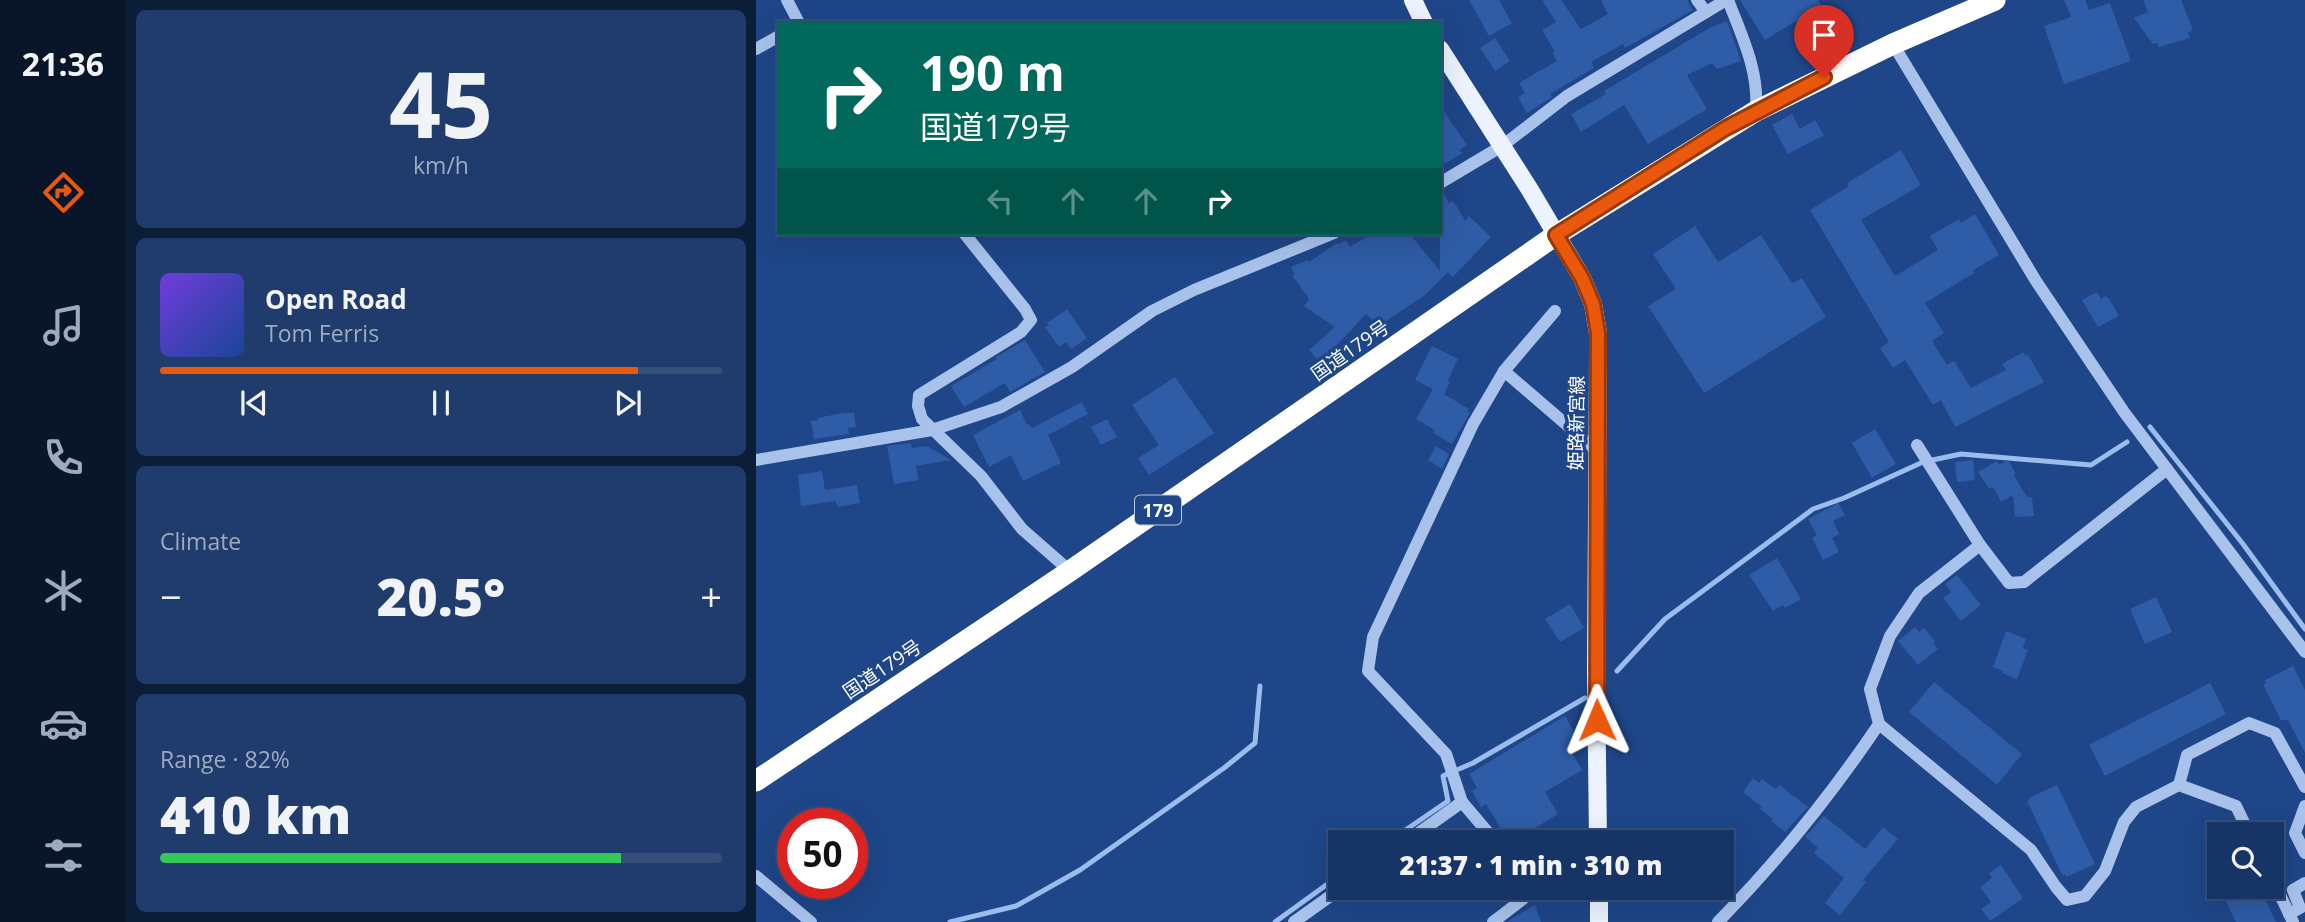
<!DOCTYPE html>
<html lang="en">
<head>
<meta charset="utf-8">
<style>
  :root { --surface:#163466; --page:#1f3c6c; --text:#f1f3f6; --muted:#9eaabf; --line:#354f7a; --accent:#ea580c }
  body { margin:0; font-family:"Open Sans","Noto Sans JP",sans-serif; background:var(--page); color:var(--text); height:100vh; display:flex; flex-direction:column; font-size:26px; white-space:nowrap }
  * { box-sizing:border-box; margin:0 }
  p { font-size:23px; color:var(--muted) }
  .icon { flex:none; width:38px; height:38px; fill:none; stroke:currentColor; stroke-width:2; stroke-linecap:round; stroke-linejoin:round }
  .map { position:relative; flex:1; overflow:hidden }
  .panel { display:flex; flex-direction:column; gap:10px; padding:10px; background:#0c1d38; width:630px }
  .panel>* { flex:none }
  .banner { position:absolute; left:21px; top:21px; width:665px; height:214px; border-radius:0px; box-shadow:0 7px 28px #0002,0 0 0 2px var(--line); background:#00695c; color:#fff; overflow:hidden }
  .tools { position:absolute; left:1451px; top:822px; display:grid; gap:14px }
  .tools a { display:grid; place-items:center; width:77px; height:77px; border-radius:0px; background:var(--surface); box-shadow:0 7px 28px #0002,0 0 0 2px var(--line); font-size:35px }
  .speed { position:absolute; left:21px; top:808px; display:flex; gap:14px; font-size:35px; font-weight:700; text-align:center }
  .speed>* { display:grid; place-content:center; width:91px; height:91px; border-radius:50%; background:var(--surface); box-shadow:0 7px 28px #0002,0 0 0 2px var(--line); line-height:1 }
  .speed .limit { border:10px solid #d22; background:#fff; color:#111 }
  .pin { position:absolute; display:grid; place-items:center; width:60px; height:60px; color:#fff; margin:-72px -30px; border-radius:50% 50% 50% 0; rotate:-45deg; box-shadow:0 0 7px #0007 }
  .pin .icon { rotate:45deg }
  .me { position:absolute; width:77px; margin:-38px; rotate:359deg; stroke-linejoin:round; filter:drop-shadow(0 0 5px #0008) }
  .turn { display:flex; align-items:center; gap:24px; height:147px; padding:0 28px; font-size:32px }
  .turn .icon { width:91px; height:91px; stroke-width:2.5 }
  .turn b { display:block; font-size:49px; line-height:60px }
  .lanes { display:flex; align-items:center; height:66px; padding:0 28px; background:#0003; justify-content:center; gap:35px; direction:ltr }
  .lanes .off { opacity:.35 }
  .big { font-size:52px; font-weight:800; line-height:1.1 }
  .panel .widget { flex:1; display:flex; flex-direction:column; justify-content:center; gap:10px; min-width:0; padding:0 24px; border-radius:10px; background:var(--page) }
  .panel .dial { align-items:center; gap:0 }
  .dial b { font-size:91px; line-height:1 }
  .song { display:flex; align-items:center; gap:21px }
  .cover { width:84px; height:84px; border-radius:10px; background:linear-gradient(135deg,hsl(260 70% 55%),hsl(220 70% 35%)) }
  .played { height:7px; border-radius:4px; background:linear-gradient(90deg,var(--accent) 85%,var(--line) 85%) }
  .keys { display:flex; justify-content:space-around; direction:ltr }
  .heat { display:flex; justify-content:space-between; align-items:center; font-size:38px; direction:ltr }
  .charge { height:10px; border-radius:5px; background:linear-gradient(90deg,#34c759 82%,var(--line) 0) }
  .trip { position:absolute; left:572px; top:830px; width:406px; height:70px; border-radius:0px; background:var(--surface); box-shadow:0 7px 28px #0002,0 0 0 2px var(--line); font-weight:800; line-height:70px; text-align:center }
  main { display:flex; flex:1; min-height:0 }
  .dock { display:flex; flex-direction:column; width:126px; justify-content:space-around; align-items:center; background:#091529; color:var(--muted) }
  .dock .icon { width:49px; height:49px }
  .dock .selected { color:var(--accent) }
  .dock b { font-size:32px; color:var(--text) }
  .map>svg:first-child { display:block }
</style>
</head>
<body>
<main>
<nav class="dock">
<b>21:36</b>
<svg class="icon selected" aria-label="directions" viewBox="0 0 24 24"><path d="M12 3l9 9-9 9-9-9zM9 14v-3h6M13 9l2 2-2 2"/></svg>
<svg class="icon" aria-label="music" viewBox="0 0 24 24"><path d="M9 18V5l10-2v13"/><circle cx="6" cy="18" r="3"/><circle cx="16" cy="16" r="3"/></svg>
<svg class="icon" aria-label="phone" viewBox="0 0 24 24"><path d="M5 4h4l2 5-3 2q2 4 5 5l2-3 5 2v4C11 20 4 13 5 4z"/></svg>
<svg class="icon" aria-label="climate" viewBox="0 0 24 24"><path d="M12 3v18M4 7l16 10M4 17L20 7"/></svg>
<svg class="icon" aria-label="car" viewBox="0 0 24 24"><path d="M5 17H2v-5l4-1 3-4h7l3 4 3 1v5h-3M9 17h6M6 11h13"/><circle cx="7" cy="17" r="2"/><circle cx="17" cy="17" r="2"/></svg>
<svg class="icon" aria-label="filters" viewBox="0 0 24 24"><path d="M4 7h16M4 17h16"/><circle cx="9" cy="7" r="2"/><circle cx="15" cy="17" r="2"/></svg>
</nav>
<section class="panel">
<div class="widget dial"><b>45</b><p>km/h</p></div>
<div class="widget">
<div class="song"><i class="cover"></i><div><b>Open Road</b><p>Tom Ferris</p></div></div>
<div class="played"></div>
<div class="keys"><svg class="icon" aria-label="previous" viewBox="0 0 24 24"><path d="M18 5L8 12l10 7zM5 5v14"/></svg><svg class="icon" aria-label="pause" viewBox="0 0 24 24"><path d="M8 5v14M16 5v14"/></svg><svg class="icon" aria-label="next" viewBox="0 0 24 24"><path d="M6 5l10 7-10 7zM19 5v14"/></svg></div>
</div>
<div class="widget"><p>Climate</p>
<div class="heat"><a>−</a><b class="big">20.5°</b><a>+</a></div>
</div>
<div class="widget"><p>Range · 82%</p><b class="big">410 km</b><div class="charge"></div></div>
</section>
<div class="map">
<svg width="1549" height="922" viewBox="0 0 1549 922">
  <rect width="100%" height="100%" fill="#1e4688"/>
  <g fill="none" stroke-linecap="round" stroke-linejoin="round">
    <!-- stream -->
    <g stroke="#9cbced" stroke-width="5">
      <polyline points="1394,427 1487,544 1549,629"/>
      <polyline points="861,671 909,619 1057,509 1088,498 1167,462 1205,454 1335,465 1371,442"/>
      <polyline points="703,769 717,763 829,698"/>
      <polyline points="632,842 692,801 687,776 691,774"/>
      <polyline points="194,922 260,906 324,870 468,768 499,743 504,686"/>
      <polyline points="519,922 584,875"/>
    </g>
  </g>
  <!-- building -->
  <g fill="#2e5ca6">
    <polygon points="713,0 743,0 756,23 733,36"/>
    <polygon points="786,0 805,0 825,29 852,14 845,0 931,0 937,10 869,48 867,44 835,62 838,68 794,94 796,97 771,113 762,97 769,93 763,83 801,61 796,53 799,52 786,30 800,22"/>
    <polygon points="984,0 1062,0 1069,12 1066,13 1074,27 1054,39 1040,21 1009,40"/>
    <polygon points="1308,0 1329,0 1333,10 1354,3 1375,61 1308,84 1288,26 1315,17"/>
    <polygon points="1387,0 1425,0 1437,30 1432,33 1434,38 1403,47 1401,43 1397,44 1378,18 1392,12"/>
    <polygon points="971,21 985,61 961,69 956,63 931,75 951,109 892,144 868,105 825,132 815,114 850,94 848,91 955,27"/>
    <polygon points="739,38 754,61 739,71 724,48"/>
    <polygon points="684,106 711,145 703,150 706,153 684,167"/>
    <polygon points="1036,114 1044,129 1059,120 1068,135 1032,154 1016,125"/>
    <polygon points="1145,150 1165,185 1105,220 1139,276 1182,250 1174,236 1203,219 1205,223 1219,214 1243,255 1217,270 1218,273 1169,303 1188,333 1176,341 1191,365 1198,361 1215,388 1250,370 1246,364 1267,352 1270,356 1272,355 1288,382 1199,427 1185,400 1177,405 1149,360 1137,368 1124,348 1133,342 1054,210 1093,186 1091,183"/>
    <polygon points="686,191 693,203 696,201 701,207 709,221 713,216 735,237 697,277 692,272 669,295 623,326 610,314 564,363 553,350 579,327 548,306 553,299 536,275 539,275 535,267 552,260 553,262 581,243 583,244 590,240 594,247 617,233 653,233 684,271 684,192"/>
    <polygon points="939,226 962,262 1005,235 1036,283 1046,278 1070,317 948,393 892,306 920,289 897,254"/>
    <polygon points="1341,292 1345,299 1350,296 1354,300 1363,316 1342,327 1326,300"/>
    <polygon points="311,309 331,338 315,349 310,342 303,347 289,327 293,325 291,323"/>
    <polygon points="269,340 289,372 254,392 249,383 208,407 195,386 241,359 240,357"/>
    <polygon points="676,346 702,359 692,380 694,382 688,394 713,409 711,411 714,413 696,444 677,433 679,430 660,419 677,389 659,380"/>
    <polygon points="419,377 458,433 393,475 382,458 403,445 376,405"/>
    <polygon points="326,402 332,414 292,435 305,463 267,481 255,455 233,467 217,435 264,410 271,425 273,424 276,428"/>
    <polygon points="87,413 98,413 100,427 92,428 93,434 58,439 55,421 62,420 61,418"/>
    <polygon points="351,419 361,437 345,445 335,427"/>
    <polygon points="1119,429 1140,464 1116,478 1096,443"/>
    <polygon points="155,443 156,448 171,446 195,460 160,466 163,480 138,484 131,446"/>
    <polygon points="680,446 693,454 686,469 672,460"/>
    <polygon points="1217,460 1219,480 1201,482 1199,462"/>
    <polygon points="1252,460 1260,474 1258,475 1271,497 1276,497 1278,516 1259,517 1257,495 1245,502 1237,487 1233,489 1222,472 1241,461 1243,465"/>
    <polygon points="66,471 69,490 101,485 104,503 81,507 80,501 45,506 42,475"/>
    <polygon points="1082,503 1089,515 1077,521 1083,534 1076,538 1083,552 1067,560 1056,538 1061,535 1052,519"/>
    <polygon points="1021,558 1045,599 1029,608 1027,605 1017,611 993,575"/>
    <polygon points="1201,575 1225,605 1205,621 1187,598 1195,592 1189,584"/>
    <polygon points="1400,597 1416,632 1389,644 1374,609"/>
    <polygon points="814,604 828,628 804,642 789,619"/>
    <polygon points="1159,627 1163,632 1168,628 1179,641 1177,643 1182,649 1162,665 1142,641"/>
    <polygon points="1250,631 1270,639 1267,648 1272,650 1261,679 1246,673 1247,671 1237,667"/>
    <polygon points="1537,666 1549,690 1549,753 1532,720 1525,720 1507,685 1510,684 1509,680"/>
    <polygon points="1178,682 1266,754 1241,785 1153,712"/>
    <polygon points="1454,683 1470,714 1349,776 1333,745"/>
    <polygon points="809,716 824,742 813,748 826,770 789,792 802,814 756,842 753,842 730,804 725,807 716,791 721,788 713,774"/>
    <polygon points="997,778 1003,783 1006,779 1020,789 1023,785 1052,807 1029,832 1015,821 1017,819 1004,809 1006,807 987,792"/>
    <polygon points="1301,785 1339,864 1310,877 1309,874 1306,875 1271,801 1274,800 1273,798"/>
    <polygon points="1068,816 1109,849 1127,827 1142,839 1107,880 1110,882 1084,915 1069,903 1088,878 1058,853 1062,848 1049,837"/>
    <polygon points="1245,865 1267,898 1234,921 1225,909 1235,902 1224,887 1236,878 1233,873"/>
    <polygon points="1463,887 1503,887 1520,922 1480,922"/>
    <polygon points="779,905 785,922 751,922 757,918"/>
  </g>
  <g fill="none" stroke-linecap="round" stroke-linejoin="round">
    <!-- minor -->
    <g stroke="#a8c2eb" stroke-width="12">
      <polyline points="31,0 43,23"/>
      <polyline points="941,0 950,12"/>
      <path d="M972 0C986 37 1003 70 1000 111"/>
      <polyline points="1137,44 1280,281 1368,412 1549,652"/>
      <polyline points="0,49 23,36"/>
      <polyline points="684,183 746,146 811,96 970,0"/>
      <polyline points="208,233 269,309 275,320 265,332 163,395 162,406 166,419 225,476 266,529 314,571"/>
      <polyline points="748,371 841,451"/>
      <polyline points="0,460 176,430 245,407 316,367 396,311 438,290 578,233"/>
      <polyline points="1224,545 1253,583 1268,582 1411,469"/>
      <polyline points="1123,724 1275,850 1300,887 1311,900 1329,896 1349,871 1368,822 1380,807 1423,785 1480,806 1494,835"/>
      <polyline points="1423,785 1431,755 1493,723 1519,733 1549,787"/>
      <polyline points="1549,806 1539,833 1549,853"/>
      <polyline points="650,842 706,802"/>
      <polyline points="740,842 706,802 690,754 612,671 617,637 717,424 748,371 799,311"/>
      <polyline points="0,876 55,922"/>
      <polyline points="1516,878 1537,922"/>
      <polyline points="1533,914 1544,908 1537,890 1549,883"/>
      <polyline points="538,922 587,887"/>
      <polyline points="737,922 767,899 769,887"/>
      <path d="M962 922C1022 861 1075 795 1123 724L1114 689 1134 636 1163 593 1224 545 1161 445"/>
    </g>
    <!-- major -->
    <g stroke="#edf3fe" stroke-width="18">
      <polyline points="657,0 668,23"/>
      <polyline points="684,49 774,190 826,278 837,304 842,333 842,355 840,671 842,842"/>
      <polyline points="843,887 843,922"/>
    </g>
    <!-- highway -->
    <polyline stroke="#fff" stroke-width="21" points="0,781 314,571 800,235 1000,111 1137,44 1239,0"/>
  </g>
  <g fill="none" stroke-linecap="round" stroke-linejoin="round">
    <defs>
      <polyline id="route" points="841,720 842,333 837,304 826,278 800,235 970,128 1068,77"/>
    </defs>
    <!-- route casing -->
    <use href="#route" stroke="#983908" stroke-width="18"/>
    <!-- route -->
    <use href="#route" stroke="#ea580c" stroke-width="12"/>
  </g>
  <g text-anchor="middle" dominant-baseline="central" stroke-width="7" stroke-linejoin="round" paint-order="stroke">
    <!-- shield labels -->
    <rect fill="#1e4688" stroke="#bcc8db" stroke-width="2" x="379" y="495.5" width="46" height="29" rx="5"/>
    <g font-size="18" font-weight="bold" fill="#fff">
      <text x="402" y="510">179</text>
    </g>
    <!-- street labels -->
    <g font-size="19" fill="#fff" stroke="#1e4688">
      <text transform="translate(594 350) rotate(-35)">国道179号</text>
      <text transform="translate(820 423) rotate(-89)">姫路新宮線</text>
      <text transform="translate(126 669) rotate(-34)">国道179号</text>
    </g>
  </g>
</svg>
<div class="tools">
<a><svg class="icon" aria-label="search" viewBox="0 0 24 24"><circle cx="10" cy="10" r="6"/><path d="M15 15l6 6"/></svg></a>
</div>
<div class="speed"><div class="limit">50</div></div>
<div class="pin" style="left:1068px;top:77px;background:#d93025"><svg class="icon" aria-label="arrive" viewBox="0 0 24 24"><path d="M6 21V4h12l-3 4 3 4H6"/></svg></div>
<svg class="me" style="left:841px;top:720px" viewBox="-20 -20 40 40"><path d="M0-17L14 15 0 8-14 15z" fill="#ea580c" stroke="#fff" stroke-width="4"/></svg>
<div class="trip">21:37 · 1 min · 310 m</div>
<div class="banner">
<div class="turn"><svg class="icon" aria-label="right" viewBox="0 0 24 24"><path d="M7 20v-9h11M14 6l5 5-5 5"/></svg><div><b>190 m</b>国道179号</div></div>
<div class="lanes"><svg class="icon off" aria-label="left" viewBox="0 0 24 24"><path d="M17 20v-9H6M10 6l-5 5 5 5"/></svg><svg class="icon off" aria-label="ahead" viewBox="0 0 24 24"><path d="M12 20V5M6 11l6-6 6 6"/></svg><svg class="icon off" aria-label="ahead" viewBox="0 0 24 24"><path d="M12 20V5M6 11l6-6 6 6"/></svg><svg class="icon" aria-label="right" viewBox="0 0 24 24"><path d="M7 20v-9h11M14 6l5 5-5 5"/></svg></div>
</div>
</div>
</main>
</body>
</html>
